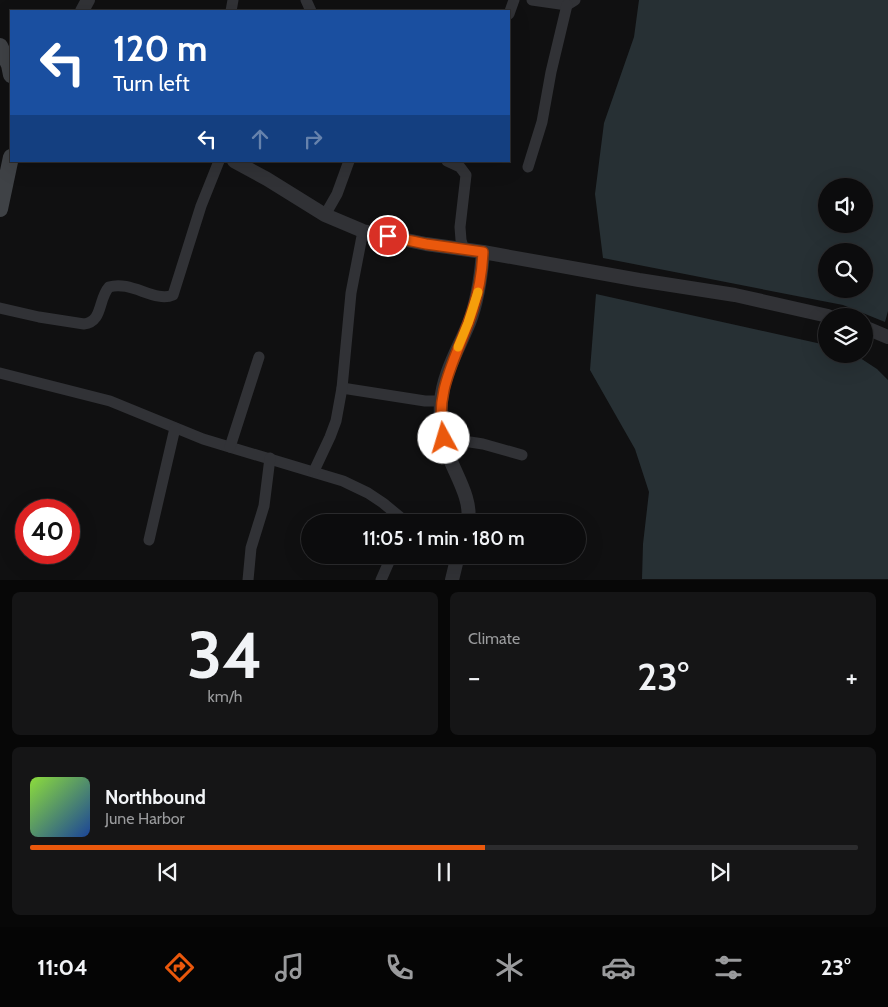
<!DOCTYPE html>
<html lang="en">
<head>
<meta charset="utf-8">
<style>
  :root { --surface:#0c0c0d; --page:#151516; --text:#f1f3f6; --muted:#9a9b9d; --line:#2c2c2e; --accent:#ea580c }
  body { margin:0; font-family:Cabin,sans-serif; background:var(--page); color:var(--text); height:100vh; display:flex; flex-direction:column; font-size:19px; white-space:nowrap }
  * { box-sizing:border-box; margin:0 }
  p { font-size:16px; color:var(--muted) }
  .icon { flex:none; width:28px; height:28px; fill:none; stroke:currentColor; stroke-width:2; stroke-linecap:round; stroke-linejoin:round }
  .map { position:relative; height:580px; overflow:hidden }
  .drawer { display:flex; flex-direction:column; gap:12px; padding:12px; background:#070707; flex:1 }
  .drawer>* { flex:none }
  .guide { position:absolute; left:10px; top:10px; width:500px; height:152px; border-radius:0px; box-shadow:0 5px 20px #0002,0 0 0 1px var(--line); background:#1a4fa0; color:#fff; overflow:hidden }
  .controls { position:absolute; left:818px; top:178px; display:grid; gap:10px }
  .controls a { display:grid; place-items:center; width:55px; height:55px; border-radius:50%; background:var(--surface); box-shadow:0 5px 20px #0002,0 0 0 1px var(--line); font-size:25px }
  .speed { position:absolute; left:15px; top:499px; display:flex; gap:10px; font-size:25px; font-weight:700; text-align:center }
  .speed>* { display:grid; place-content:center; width:65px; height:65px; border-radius:50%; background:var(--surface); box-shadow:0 5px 20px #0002,0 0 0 1px var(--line); line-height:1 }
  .speed .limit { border:8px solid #d22; background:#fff; color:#111 }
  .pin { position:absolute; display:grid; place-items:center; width:42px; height:42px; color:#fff; margin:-21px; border:2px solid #fff; border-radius:50%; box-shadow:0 1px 5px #0007 }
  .me { position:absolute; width:55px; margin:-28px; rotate:354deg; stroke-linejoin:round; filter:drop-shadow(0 0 4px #0008) }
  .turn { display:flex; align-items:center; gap:18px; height:105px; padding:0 20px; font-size:22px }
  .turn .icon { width:65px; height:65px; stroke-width:2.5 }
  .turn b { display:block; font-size:35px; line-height:42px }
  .lanes { display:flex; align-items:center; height:48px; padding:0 20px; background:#0003; justify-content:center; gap:25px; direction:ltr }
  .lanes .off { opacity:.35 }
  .big { font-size:38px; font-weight:600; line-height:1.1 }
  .drawer .tile { flex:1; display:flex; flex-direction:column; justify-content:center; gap:8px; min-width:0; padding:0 18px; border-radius:8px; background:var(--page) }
  .drawer .dial { align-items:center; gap:0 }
  .dial b { font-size:65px; line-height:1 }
  .song { display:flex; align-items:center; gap:15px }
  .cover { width:60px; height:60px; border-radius:8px; background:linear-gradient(135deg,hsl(90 70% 55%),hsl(220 70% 35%)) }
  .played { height:5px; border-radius:2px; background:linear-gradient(90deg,var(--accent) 55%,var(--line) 55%) }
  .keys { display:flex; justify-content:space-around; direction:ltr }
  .heat { display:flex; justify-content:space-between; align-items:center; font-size:28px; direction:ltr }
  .drawer .tiles { flex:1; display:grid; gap:12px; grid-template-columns:1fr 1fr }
  .tile:last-child { grid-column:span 2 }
  .trip { position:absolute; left:301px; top:514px; width:285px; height:50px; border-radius:25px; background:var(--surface); box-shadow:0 5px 20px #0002,0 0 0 1px var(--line); font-weight:600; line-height:50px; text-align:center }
  .menu { display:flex; height:80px; justify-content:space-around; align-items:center; background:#050505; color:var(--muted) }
  .menu .icon { width:35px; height:35px }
  .menu .active { color:var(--accent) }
  .menu b { font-size:22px; color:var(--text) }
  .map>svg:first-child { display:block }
</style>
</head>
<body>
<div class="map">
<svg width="888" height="580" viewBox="0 0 888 580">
  <rect width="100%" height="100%" fill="#101011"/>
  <!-- water -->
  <g fill="#273034" fill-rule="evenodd">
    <path d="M639 0H888V311L885 322 843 305 603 258 595 194 604 123 634 37ZM826 186H864V224H826ZM826 251H864V289H826Z"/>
    <polygon points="596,294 826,345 826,354 854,354 877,369 888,380 888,579 642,579 643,544 649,492 635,449 590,370"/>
  </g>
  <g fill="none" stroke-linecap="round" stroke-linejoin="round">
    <!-- minor -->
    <g stroke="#313236" stroke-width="11">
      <polyline points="306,0 311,11"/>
      <polyline points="532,0 567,5 575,0"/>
      <polyline points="231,11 233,0"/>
      <polyline points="509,14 514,0"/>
      <polyline points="447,161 460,167 466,175 460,227 461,240 464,250"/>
      <polyline points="528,167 542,122 551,72 567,5"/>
      <polyline points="325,215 337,194 349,161"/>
      <path d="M0 308 39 317 84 324C103 322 98 299 109 287 131 280 155 303 173 295L201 206 219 161"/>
      <polyline points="0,373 110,401 203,439 343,481 368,493 383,503 406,522"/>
      <polyline points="342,388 425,401 441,401"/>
      <polyline points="444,438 483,444 522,455"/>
      <polyline points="230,447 259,357"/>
      <polyline points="314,471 330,437 336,421 342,388 351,293 363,231"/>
      <polyline points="149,540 175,428"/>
      <polyline points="248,580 251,548 264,506 270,458"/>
      <polyline points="381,580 392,555"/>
    </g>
    <!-- tertiary -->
    <g stroke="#313236" stroke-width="14">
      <polyline points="82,11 88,0"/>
      <polyline points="234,161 267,179 325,215 363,231 426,244 483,252 639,280 735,295 828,316"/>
      <polyline points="864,327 888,337"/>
      <path d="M468 522C472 499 456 476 448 454 442 438 440 419 441 402 443 374 459 348 469 323 478 300 481 277 483 252"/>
      <polyline points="452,580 458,555"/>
    </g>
    <!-- secondary -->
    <g stroke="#3f4246" stroke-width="16">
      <polyline points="0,46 9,65 11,75"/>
      <polyline points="0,209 11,157"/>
    </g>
  </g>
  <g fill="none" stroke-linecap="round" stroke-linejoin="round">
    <defs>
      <path id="route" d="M388 236 426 244 483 252C482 272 479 291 473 309 460 352 432 391 444 438"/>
    </defs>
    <!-- route casing -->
    <use href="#route" stroke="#983908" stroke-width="12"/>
    <!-- route -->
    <use href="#route" stroke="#ea580c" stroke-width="9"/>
    <!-- slow -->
    <polyline stroke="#f59e0b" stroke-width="9" points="458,347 468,323 478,292"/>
  </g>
</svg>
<div class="controls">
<a><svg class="icon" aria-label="sound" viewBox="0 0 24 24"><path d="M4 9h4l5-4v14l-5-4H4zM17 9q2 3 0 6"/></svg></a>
<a><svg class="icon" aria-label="search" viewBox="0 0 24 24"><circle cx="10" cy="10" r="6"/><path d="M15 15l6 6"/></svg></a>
<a><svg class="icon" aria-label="layers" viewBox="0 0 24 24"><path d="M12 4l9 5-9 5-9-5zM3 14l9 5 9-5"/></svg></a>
</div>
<div class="speed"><div class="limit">40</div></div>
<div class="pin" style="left:388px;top:236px;background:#d93025"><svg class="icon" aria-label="arrive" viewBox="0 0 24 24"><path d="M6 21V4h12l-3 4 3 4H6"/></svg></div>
<svg class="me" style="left:444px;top:438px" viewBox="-20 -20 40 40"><circle r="19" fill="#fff"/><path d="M0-13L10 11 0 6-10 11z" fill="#ea580c"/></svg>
<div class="trip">11:05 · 1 min · 180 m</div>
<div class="guide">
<div class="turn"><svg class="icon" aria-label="left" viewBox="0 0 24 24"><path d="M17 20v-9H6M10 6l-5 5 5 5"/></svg><div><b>120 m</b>Turn left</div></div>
<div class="lanes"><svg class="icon" aria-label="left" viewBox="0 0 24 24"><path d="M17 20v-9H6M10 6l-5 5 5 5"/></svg><svg class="icon off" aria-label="ahead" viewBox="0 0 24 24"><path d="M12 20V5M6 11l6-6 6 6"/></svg><svg class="icon off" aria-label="right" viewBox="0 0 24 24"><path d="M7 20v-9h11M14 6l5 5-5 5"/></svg></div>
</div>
</div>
<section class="drawer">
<div class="tiles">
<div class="tile dial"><b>34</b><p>km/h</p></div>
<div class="tile"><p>Climate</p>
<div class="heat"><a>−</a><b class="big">23°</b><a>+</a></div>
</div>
<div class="tile">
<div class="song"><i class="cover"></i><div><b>Northbound</b><p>June Harbor</p></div></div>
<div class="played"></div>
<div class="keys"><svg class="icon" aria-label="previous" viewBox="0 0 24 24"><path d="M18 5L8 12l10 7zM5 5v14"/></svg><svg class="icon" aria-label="pause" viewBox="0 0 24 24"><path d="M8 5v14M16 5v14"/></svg><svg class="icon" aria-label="next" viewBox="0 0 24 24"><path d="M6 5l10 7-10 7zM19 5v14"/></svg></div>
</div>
</div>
</section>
<nav class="menu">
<b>11:04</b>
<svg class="icon active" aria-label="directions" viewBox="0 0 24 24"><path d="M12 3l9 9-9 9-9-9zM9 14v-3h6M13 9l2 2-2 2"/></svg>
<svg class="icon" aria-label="music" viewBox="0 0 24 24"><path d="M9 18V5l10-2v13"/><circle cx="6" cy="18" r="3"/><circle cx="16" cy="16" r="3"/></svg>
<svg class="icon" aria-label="phone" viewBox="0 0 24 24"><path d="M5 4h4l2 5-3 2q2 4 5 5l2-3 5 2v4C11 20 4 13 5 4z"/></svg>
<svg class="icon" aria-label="climate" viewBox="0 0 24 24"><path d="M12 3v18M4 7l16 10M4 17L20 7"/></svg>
<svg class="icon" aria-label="car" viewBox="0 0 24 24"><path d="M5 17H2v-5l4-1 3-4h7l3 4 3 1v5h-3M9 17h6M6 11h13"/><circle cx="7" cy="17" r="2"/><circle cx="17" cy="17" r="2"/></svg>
<svg class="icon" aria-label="filters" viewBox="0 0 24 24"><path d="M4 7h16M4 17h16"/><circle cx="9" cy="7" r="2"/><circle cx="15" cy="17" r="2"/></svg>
<b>23°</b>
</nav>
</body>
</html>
